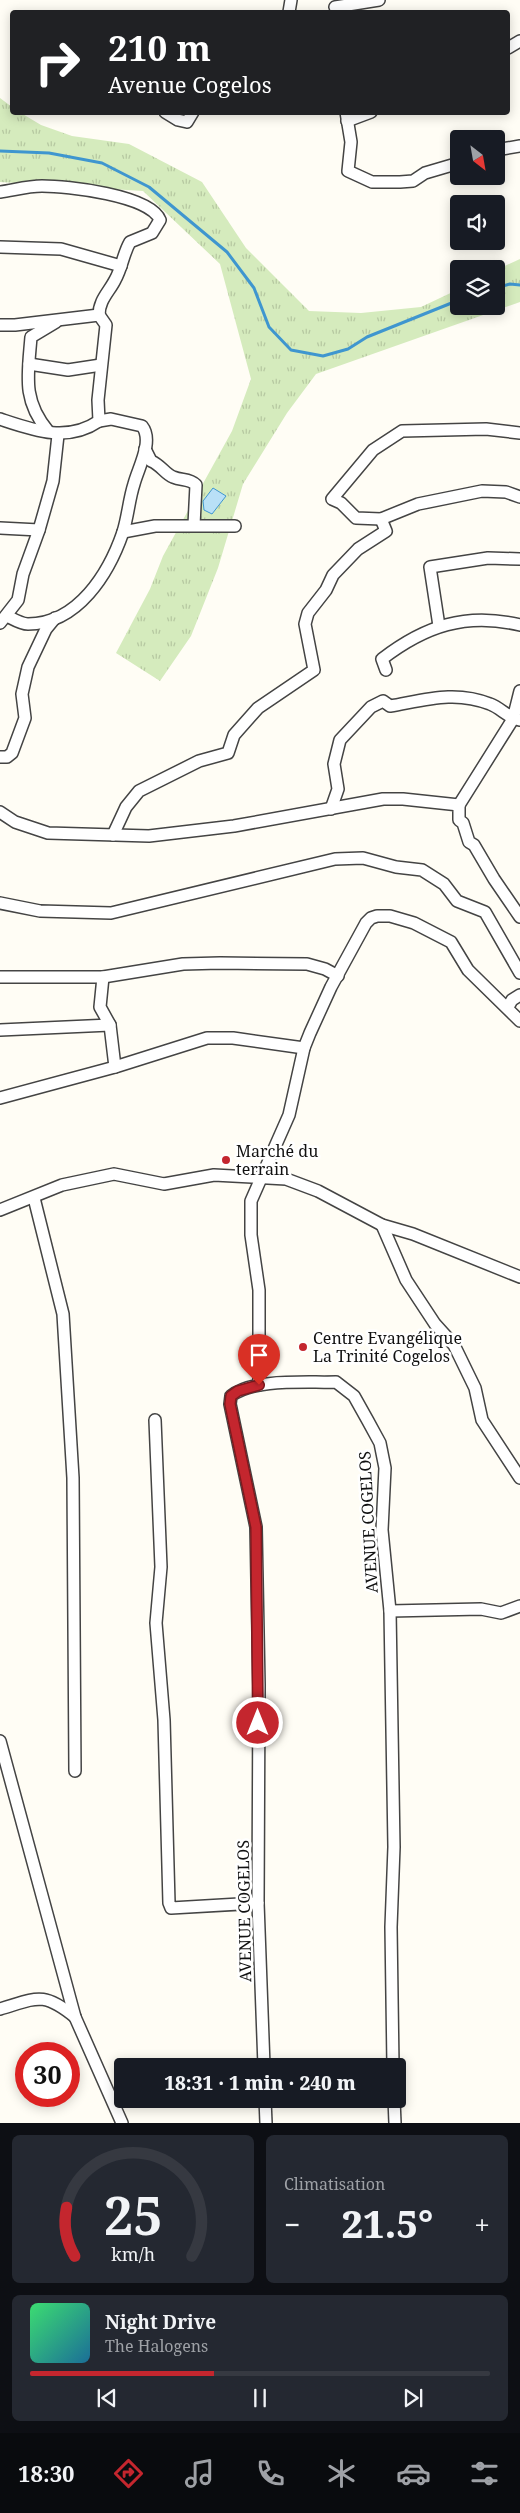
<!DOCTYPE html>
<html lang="fr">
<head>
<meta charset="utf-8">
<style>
  :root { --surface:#171b24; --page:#242831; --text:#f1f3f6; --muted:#9ea1a6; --line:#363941; --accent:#c4262e }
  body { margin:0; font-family:"Noto Serif",serif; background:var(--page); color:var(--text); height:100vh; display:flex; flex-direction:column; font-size:19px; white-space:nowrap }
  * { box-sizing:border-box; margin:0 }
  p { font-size:16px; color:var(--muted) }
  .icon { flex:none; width:28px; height:28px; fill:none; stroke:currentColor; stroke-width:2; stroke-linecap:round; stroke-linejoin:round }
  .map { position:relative; height:2123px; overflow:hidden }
  .drawer { display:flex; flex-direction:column; gap:12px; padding:12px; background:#0d0f14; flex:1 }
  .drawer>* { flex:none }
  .top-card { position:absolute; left:10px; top:10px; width:500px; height:105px; border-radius:5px; box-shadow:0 2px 12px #0003; background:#202124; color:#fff; overflow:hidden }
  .needle { width:32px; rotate:149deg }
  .buttons { position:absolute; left:450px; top:130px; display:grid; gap:10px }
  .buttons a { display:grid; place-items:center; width:55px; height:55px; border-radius:5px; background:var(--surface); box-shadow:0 2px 12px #0003; font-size:25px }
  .speed { position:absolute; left:15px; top:2042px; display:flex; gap:10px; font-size:25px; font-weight:700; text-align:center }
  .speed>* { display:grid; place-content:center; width:65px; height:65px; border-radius:50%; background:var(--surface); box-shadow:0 2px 12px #0003; line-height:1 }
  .speed .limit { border:8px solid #d22; background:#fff; color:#111 }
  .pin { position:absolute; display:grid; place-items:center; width:42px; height:42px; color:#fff; margin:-51px -21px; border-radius:50% 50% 50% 0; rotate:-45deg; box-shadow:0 0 5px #0007 }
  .pin .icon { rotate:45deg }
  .me { position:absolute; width:55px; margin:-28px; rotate:0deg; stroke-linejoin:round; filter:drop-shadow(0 0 4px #0008) }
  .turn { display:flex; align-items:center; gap:18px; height:105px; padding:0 15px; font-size:22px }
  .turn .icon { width:65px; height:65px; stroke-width:2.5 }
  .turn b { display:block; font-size:35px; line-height:42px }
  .big { font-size:38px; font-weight:800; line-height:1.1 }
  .drawer .widget { flex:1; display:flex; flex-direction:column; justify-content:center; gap:8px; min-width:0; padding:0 18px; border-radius:8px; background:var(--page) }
  .drawer .dial { align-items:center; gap:0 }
  .dial svg { height:130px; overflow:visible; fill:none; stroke:var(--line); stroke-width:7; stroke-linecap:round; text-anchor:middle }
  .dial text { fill:var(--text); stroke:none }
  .song { display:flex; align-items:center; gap:15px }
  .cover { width:60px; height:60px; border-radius:8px; background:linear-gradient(135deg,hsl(140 70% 55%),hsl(200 70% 35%)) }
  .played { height:5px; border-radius:2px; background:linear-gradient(90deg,var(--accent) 40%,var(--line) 40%) }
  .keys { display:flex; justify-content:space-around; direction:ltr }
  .heat { display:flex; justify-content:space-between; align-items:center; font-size:28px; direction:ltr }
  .drawer .tiles { flex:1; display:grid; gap:12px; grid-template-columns:1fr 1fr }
  .widget:last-child { grid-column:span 2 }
  .trip { position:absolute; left:114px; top:2058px; width:292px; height:50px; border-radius:5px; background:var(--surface); box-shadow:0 2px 12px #0003; font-weight:800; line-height:50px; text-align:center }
  .dock { display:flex; height:80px; justify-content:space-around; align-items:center; background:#090b0e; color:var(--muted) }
  .dock .icon { width:35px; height:35px }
  .dock .active { color:var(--accent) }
  .dock b { font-size:22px; color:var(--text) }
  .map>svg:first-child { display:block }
</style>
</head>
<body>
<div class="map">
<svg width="520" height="2123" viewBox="0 0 520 2123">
  <defs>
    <pattern id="grass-tufts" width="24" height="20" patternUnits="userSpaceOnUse" patternTransform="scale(1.25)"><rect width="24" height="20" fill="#d5ebbd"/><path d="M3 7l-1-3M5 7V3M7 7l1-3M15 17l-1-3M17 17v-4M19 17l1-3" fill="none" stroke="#b6c8a1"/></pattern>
  </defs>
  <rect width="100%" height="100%" fill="#fffdf5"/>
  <!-- grass -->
  <polygon fill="url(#grass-tufts)" points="0,98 12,107 12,112 21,113 41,125 72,136 129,144 202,182 246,248 309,311 361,313 421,307 459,289 459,306 496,306 496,270 520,259 520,302 316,374 287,413 243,484 218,568 191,636 160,681 116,653 150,589 163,556 232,431 251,379 220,264 143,191 0,182"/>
  <!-- water -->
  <polygon fill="#b9e0f7" stroke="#3f96cf" points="213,488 226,496 212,514 204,510 203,501"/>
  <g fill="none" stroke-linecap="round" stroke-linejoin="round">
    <!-- stream -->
    <g stroke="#3f96cf" stroke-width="3">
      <polyline points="0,151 49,153 102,163 149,187 227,252 254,288 269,327 291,350 323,356 348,349 367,337 459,300"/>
      <polyline points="496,288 510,284 520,285"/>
    </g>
    <defs>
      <g id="street">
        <polyline points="335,7 379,0"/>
        <polyline points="289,12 291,0"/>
        <polyline points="508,48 520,41"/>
        <polyline points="165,112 178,120 187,122 193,112"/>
        <polyline points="346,112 351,142 348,171 372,182 400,182 413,181 425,173 459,163"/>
        <polyline points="347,121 371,112"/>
        <polyline points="496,150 520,146"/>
        <path d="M0 192C14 190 28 186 42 186 67 186 150 195 160 220L152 233 130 242C123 254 122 268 115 280 109 292 99 300 99 315"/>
        <polyline points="0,247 61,249 121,266"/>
        <path d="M0 325H15L99 315 106 325 98 400 99 421C67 443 33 430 0 419"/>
        <polyline points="29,364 68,370 101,365"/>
        <path d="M48 431C22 400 28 375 31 337L56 322"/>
        <polyline points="520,433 486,429 402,431 373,450 332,499 341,503 356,518 381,519 418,504 482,491 506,492 520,497"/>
        <path d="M145 449 151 461C161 465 165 474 173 477 182 481 189 478 196 485L194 525"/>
        <polyline points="0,528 39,530"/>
        <polyline points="123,532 155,526 235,526"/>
        <path d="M7 616C13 619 21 624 28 624 78 624 109 573 123 532 128 516 129 499 134 484 138 468 154 441 142 426L111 419 99 421"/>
        <polyline points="0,623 18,600 23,574 39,530 53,481 58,435"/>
        <polyline points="439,626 430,567 488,558 520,559"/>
        <path d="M386 670 382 659C425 626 466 612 520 625"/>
        <polyline points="0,757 7,757 12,753 25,718 22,694 28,667 46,629 55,618"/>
        <polyline points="459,805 513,719 520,691"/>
        <path d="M331 809 338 789 334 764 340 740 371 707 383 701 390 706C425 700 455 690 490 704 501 708 508 718 520 720"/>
        <polyline points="0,812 15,822 48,833 149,836 234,826 383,799 403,799 459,805 459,820 463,823 469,842 474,845 494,879 520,917"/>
        <polyline points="113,835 126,807 139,791 199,761 228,753 234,735 258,708 314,670 305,624 308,613 326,590 333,575 358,549 386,531 381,519"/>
        <polyline points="0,903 40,911 111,913 335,859 363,858 396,867 422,870 444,884 457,901 485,912 520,973"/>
        <polyline points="0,977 103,977 183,964 220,963 307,964 325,969 338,976"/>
        <polyline points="103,977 100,1007 110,1025 115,1067"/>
        <polyline points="508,1007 512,1000 520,995"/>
        <polyline points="0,1030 110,1025"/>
        <polyline points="0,1098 115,1067 207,1038 233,1038 304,1048"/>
        <polyline points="34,1198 63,1314 73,1478 75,1771"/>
        <polyline points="0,1210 62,1185 114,1174 164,1184 214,1175 286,1179 318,1191 382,1225 413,1234 520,1277"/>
        <polyline points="382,1225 406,1280 435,1324 454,1345 475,1388 482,1420 520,1478"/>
        <polyline points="259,1385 259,1290 251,1235 251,1201 289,1115 304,1048 310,1033 331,987 366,923 371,918 377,916 390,916 414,923 451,942 468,970 520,1021"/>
        <polyline points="155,1420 161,1567 156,1623 164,1720 169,1903 171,1908 258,1903"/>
        <polyline points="390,1611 481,1609 501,1613 520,1606"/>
        <polyline points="0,1741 75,2017 122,2123"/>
        <path d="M0 2009C37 1998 43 1991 75 2017"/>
        <path d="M264 2066 258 1903 259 1685 256 1527 230 1404 231 1396C254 1378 307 1383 336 1382L354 1396 368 1421 380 1443 385 1468 382 1530 390 1611 394 1847 391 1927 393 2066"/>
        <polyline points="265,2099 266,2123"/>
        <polyline points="394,2099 395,2123"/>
      </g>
    </defs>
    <!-- street casing -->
    <use href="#street" stroke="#444" stroke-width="14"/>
    <!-- street -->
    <use href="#street" stroke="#fff" stroke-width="11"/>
  </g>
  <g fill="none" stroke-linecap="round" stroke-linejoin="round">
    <defs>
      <polyline id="route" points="258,1723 256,1527 230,1404 231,1396 238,1391 259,1385"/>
    </defs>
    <!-- route casing -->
    <use href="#route" stroke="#7f191e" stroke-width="12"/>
    <!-- route -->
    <use href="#route" stroke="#c4262e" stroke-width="9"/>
  </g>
  <!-- markers -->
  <g fill="#c4262e" stroke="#fff" stroke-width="2">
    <circle cx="226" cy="1160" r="5"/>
    <circle cx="303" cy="1347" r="5"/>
  </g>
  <g text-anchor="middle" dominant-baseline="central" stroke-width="5" stroke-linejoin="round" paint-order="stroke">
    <!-- poi labels -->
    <g font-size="16" fill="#111" stroke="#fff" text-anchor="start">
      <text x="236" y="1151">Marché du<tspan x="236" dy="18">terrain</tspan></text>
      <text x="313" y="1338">Centre Evangélique<tspan x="313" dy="18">La Trinité Cogelos</tspan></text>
    </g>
    <!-- street labels -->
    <g font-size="16" fill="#111" stroke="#fff">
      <text transform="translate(368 1522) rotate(-93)">AVENUE COGELOS</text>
      <text transform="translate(244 1911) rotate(-91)">AVENUE COGELOS</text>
    </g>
  </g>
</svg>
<div class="buttons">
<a><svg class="needle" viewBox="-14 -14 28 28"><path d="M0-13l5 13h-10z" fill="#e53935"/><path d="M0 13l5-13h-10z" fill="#9ea1a6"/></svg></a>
<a><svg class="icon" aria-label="sound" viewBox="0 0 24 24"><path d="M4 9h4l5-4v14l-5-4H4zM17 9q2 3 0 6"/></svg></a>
<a><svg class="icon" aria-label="layers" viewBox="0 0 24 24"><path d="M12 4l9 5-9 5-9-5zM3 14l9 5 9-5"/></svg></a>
</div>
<div class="speed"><div class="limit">30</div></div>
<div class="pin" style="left:259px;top:1385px;background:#d93025"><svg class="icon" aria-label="arrive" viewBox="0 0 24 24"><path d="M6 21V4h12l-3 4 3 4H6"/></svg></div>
<svg class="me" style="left:258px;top:1723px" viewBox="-20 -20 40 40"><circle r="17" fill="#c4262e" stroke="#fff" stroke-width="3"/><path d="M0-11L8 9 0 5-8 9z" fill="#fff"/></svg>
<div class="trip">18:31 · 1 min · 240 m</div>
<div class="top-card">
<div class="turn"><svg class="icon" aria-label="right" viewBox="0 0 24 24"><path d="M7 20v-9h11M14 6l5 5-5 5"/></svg><div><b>210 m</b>Avenue Cogelos</div></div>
</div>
</div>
<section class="drawer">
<div class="tiles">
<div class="widget dial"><svg viewBox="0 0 100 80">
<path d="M14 69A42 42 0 1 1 86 69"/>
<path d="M14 69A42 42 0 0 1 9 39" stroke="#c4262e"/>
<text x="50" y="56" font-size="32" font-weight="700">25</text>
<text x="50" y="72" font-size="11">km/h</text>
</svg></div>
<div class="widget"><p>Climatisation</p>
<div class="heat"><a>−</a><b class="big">21.5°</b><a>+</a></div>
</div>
<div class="widget">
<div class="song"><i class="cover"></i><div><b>Night Drive</b><p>The Halogens</p></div></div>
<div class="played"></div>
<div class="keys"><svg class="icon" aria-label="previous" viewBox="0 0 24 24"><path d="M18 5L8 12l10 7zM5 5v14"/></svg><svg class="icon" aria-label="pause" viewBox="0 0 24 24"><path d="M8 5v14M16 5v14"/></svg><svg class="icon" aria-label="next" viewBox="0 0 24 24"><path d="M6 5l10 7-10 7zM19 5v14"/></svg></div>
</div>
</div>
</section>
<nav class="dock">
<b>18:30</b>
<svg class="icon active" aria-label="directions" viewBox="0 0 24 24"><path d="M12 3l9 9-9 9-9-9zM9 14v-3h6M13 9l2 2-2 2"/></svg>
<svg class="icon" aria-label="music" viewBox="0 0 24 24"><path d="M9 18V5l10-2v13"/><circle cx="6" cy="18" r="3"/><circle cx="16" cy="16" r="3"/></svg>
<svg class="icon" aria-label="phone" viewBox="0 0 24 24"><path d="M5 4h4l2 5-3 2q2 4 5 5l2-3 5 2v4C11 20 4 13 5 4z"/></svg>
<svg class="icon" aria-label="climate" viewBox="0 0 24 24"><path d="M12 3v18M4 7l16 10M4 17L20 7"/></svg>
<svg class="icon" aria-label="car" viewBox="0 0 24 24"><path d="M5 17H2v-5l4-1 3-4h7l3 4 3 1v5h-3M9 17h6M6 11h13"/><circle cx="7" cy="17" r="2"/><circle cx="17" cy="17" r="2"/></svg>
<svg class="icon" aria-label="filters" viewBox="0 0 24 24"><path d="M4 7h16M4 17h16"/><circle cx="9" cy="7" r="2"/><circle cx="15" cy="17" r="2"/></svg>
</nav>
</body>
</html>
